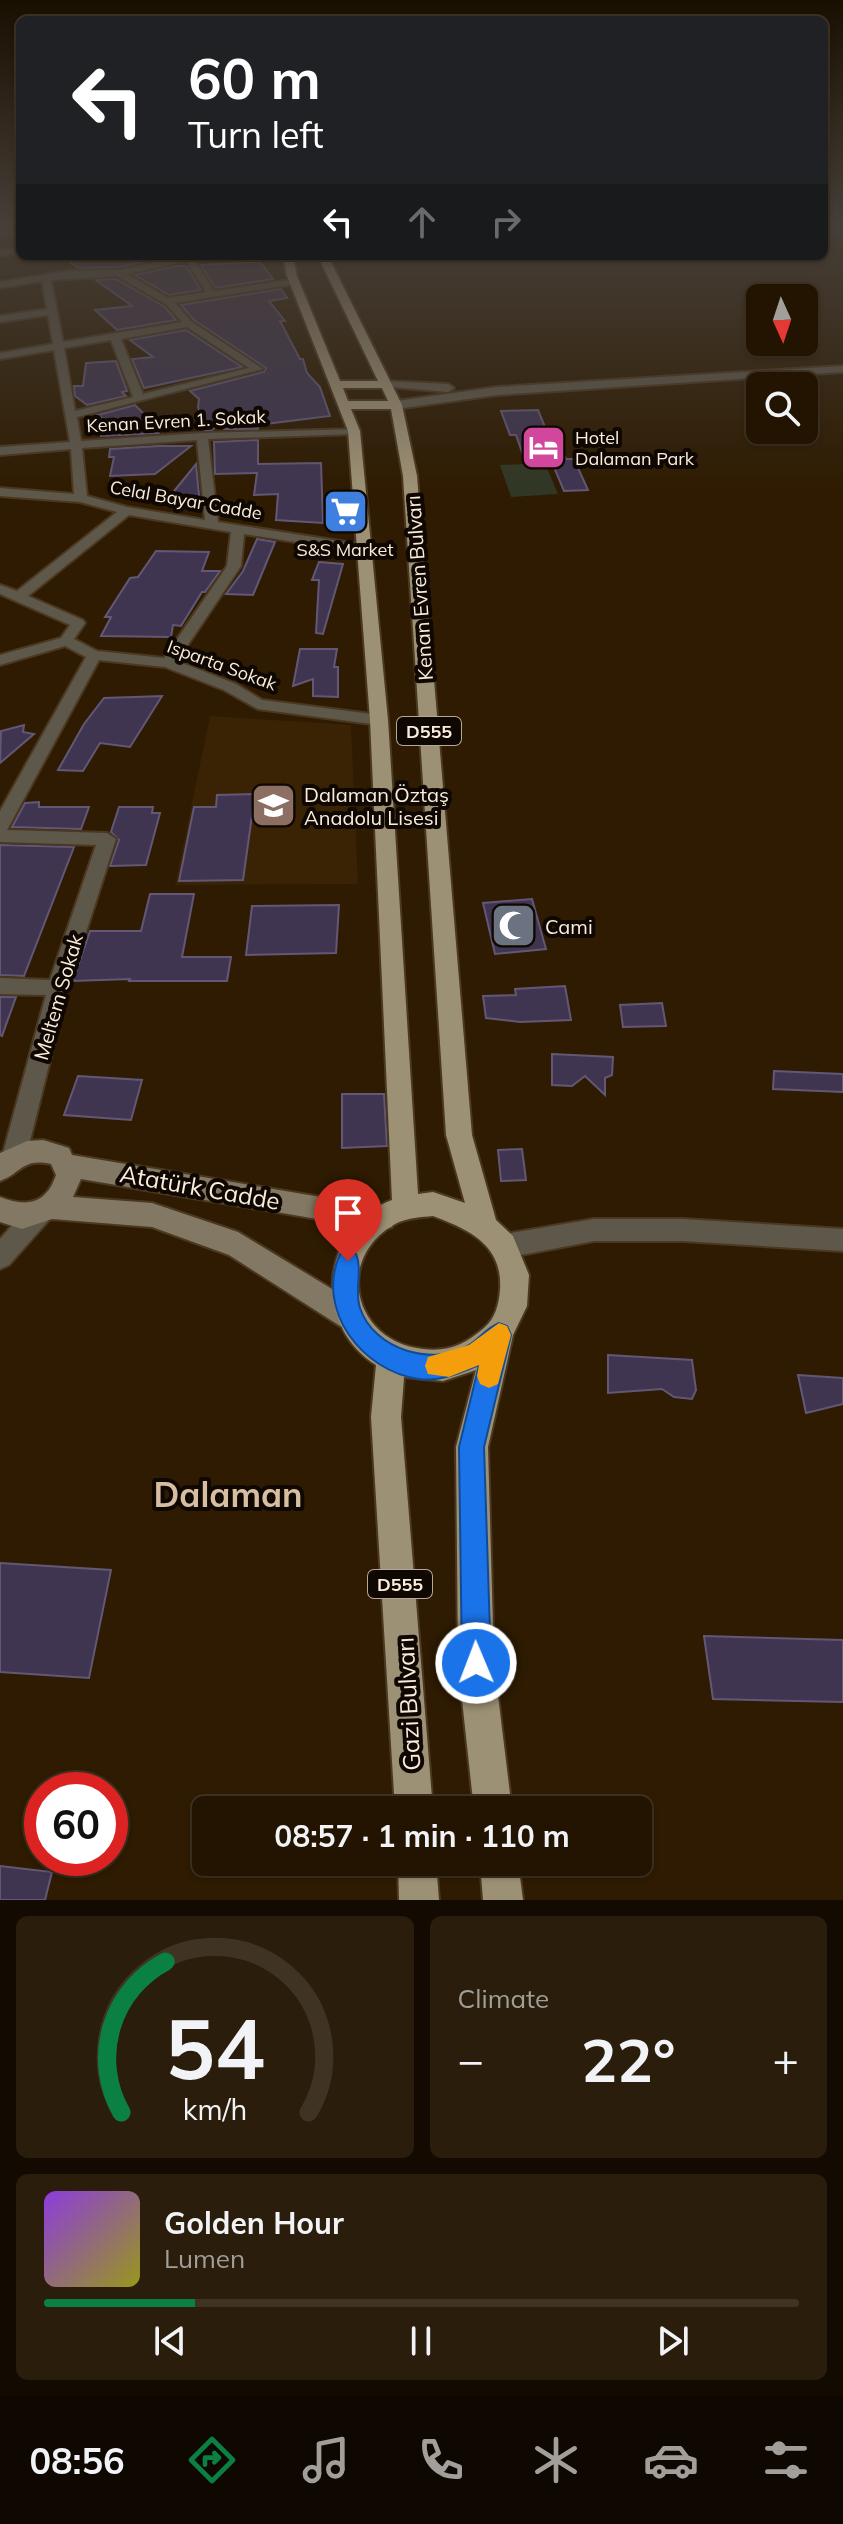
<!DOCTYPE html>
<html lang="en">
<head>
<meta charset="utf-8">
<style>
  :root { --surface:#221401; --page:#2a1d0b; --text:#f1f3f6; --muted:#a29e99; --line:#3f3323; --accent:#0b8043 }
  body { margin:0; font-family:Mulish,sans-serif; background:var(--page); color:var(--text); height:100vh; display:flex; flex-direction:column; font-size:30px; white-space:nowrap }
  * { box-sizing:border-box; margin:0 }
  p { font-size:26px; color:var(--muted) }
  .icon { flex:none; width:44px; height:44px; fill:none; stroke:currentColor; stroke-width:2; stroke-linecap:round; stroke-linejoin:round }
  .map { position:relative; height:1900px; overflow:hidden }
  .details { display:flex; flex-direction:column; gap:16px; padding:16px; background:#130b01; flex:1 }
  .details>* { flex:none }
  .guide { position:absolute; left:16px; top:16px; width:812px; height:244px; border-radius:12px; box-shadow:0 2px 6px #0004,0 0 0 2px var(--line); background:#202124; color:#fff; overflow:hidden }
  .needle { width:52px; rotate:177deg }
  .tools { position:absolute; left:746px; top:284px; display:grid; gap:16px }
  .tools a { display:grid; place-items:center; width:72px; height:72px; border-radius:12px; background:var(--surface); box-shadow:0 2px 6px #0004,0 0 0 2px var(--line); font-size:40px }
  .speed { position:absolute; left:24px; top:1772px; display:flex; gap:16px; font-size:40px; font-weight:700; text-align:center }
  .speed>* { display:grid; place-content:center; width:104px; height:104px; border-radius:50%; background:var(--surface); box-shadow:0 2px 6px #0004,0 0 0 2px var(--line); line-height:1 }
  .speed .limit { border:12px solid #d22; background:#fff; color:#111 }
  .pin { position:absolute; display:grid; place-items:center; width:68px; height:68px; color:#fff; margin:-82px -34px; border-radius:50% 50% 50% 0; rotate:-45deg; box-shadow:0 0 8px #0007 }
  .pin .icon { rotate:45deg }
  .me { position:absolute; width:88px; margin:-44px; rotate:359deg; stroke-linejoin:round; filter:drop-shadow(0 0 6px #0008) }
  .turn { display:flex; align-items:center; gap:28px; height:168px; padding:0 40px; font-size:36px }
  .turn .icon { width:104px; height:104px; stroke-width:2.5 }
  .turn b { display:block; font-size:56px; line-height:68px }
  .lanes { display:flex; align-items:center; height:76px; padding:0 40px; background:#0003; justify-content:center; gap:40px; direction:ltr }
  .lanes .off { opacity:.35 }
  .big { font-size:60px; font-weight:700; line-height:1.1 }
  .details .widget { flex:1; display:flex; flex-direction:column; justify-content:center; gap:12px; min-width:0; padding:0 28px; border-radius:12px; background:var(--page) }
  .details .dial { align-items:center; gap:0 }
  .dial svg { height:208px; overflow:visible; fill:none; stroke:var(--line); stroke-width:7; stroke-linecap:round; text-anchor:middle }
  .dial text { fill:var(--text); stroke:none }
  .song { display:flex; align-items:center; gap:24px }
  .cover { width:96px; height:96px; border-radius:12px; background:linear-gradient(135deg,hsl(270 70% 55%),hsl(60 70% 35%)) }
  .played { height:8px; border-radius:4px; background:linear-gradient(90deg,var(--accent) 20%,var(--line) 20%) }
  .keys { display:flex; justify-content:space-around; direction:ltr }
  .heat { display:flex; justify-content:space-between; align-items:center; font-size:44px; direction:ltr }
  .details .tiles { flex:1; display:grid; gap:16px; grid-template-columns:1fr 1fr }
  .widget:last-child { grid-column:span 2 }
  .trip { position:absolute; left:192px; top:1796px; width:460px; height:80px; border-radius:12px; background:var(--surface); box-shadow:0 2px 6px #0004,0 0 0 2px var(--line); font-weight:700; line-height:80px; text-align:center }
  .dock { display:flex; height:128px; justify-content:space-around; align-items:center; background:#0e0800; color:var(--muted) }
  .dock .icon { width:56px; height:56px }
  .dock .current { color:var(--accent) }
  .dock b { font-size:36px; color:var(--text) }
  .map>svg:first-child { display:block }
</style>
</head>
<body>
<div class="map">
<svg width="843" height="1900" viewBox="0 0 843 1900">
  <rect width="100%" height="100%" fill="#2e1b01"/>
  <!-- built -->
  <polygon fill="#3a2304" points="210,716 351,725 358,884 175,885"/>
  <!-- green -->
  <polygon fill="#313725" points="545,463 558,494 511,497 500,465"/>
  <!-- building -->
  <g fill="#3f3551" stroke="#625876" stroke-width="2">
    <polygon points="62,256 130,258 170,256 119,267 78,268"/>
    <polygon points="260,262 273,279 215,288 201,265"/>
    <polygon points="177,266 186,266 201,290 169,295 135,275"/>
    <polygon points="116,279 165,307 176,320 117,330 95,310 132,306 96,280"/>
    <polygon points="281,289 287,298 269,301 285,321 280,321 300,359 303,359 307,373 320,387 330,416 258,425 258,429 224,429 220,423 212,430 205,430 198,407 199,399 190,391 264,372 266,368 194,320 181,305"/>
    <polygon points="186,330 242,367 144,388 132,359 153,357 130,340"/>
    <polygon points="116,361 127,391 122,392 126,396 87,405 75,396 74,386 83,386 86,363"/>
    <polygon points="135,405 153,423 159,422 159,433 101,436 102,418 98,415"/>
    <polygon points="538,410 549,437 556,437 566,459 574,459 588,490 564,491 551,460 525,461 516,435 510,435 501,411"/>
    <polygon points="258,440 258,464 321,463 323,523 276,520 278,494 254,495 257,473 215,474 214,442"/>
    <polygon points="159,446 191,446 155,474 110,476 114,457 109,457 110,449"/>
    <polygon points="196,464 200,505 166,501 188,474"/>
    <polygon points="257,539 275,542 253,595 226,594 243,571"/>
    <polygon points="156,551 209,552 202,571 220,571 205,592 202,592 181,626 173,625 171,637 101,636 111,617 105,617 130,578 138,577"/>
    <polygon points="319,562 343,564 323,634 316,633 319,580 312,580"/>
    <polygon points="300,649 337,649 334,667 338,667 338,697 313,696 313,679 293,686"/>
    <polygon points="162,696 130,747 100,743 83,771 58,770 84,724 104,698"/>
    <polygon points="24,725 23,732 34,734 0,763 1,731"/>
    <polygon points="255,794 243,880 179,881 194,807 216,807 217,795"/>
    <polygon points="39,802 39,807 89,807 81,829 12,827 25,803"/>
    <polygon points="119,807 153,807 152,813 160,813 146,865 110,866 119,840 111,832"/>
    <polygon points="0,845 74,847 24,976 0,975"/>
    <polygon points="150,894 194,894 182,957 231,957 227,981 129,981 130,979 73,981 90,931 141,931"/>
    <polygon points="532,899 546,949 495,954 483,903"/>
    <polygon points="339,905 336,953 246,955 252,906"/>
    <polygon points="565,986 571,1020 520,1022 486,1018 483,996 516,995 515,989"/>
    <polygon points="0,997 16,997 2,1036 0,1035"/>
    <polygon points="662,1003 666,1026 623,1027 620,1005"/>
    <polygon points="552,1054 613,1057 612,1075 605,1078 605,1095 585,1076 572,1086 552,1085"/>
    <polygon points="774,1071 843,1074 843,1092 773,1089"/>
    <polygon points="78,1076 142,1080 131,1120 64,1115"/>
    <polygon points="342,1094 384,1094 387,1146 342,1148"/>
    <polygon points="522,1149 526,1180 501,1181 498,1150"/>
    <polygon points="608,1355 692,1360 696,1390 692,1399 674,1397 662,1389 608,1393"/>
    <polygon points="798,1375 843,1378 843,1404 806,1413"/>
    <polygon points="0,1563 111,1570 89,1678 0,1672"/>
    <polygon points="704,1636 843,1640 843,1702 713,1699"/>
    <polygon points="0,1866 52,1872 45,1900 0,1900"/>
  </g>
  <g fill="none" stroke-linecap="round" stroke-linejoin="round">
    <defs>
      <g id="minor">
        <polygon points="20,230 20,234 0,235 0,231"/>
        <polygon points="20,247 20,253 0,256 0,250"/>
        <path d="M184 256H203L194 260 214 291 297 279 294 284 175 303 192 322 263 369 77 417 81 441 202 433 358 429V433L354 434 208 439 218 522 365 545 372 549 365 553 244 534 241 566 177 661 236 684 262 700 379 715 387 720 379 725 258 709 224 690 165 667 99 660 7 830 107 833 116 839 68 988 26 1157 22 1164 14 1167 6 1164 2 1157 46 995 0 994V978L50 980 96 845 0 842V811L86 657 65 646 0 665V655L61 638 70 625 0 594V585L17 591 117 512 80 502 0 496V488L74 494 71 449 0 455V447L70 442 54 350 0 359V353L53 344 48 315 0 322V316L47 309 42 281 0 288V282L70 271 119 270ZM187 261 206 292 168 298 127 274ZM117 276 167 305 182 322 63 342 51 280ZM187 327 249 368 143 394 121 339ZM111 340 133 397 75 411 64 348ZM197 440 205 520 127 507 87 496 82 448ZM129 515 231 532 227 566 164 658 97 651 74 639 85 623 83 620 28 596Z"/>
        <polygon points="39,1202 48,1205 51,1213 48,1221 9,1265 0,1269 0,1239 30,1205"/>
        <polygon points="594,1219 683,1219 843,1229 843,1251 683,1241 594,1241 505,1258 496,1254 493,1246 496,1238 505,1234"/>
      </g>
      <g id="tertiary">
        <polygon points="843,366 843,372 497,395 396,409 390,405 396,401 497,387"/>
        <polygon points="385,381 448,384 454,388 448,392 381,386 381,382"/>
      </g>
      <path id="secondary" d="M43 1140 69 1148 72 1155 392 1209 395 1218 392 1227 382 1230 81 1179 73 1197 152 1203 238 1232 360 1306 364 1316 360 1326 350 1330 340 1326 229 1255 152 1227 52 1219 22 1229 0 1222V1197C26 1207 46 1205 56 1175L51 1164C22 1158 22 1173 0 1181V1153L27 1141Z"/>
      <g id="primary">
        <path d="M283 256H293L297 276 340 381H378L318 256H328L402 405 417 476 472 1135 496 1220 513 1236 529 1275 527 1306 513 1335 488 1447 494 1663 512 1810H474L458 1663 456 1447 476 1370 443 1381 404 1377 401 1417 433 1810H395L371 1417 376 1365C311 1324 321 1227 392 1200L370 720 348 431 287 276ZM343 388H382L388 401H348ZM351 409H391L403 476 446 1135 465 1203 433 1192 418 1194 388 720 360 431ZM433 1216C470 1230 503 1245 500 1290 499 1304 495 1319 484 1328 464 1345 449 1352 423 1349 353 1342 333 1257 397 1223 408 1218 421 1217 433 1216Z"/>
        <polygon points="398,1862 436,1862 439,1900 399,1900"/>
        <polygon points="480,1862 518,1862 523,1900 483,1900"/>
      </g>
    </defs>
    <!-- minor casing -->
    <use href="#minor" stroke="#4b3820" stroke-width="4"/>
    <!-- tertiary casing -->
    <use href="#tertiary" stroke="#4b3820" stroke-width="4"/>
    <!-- secondary casing -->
    <use href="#secondary" stroke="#4b3820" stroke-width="4"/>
    <!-- primary casing -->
    <use href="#primary" stroke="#4b3820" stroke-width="4"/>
    <!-- minor -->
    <use href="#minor" fill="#5e584b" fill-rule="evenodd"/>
    <!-- tertiary -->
    <use href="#tertiary" fill="#5e584b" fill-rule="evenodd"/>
    <!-- secondary -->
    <use href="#secondary" fill="#827863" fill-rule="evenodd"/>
    <!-- primary -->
    <use href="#primary" fill="#9d9175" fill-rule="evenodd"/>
  </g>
  <!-- sky -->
  <linearGradient id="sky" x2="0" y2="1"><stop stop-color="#190f01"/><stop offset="0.46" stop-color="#463f38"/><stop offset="1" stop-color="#463f38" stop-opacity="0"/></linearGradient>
  <rect width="843" height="490" fill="url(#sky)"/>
  <!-- route -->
  <path fill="#1a73e8" stroke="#114b97" stroke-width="2" d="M348 1250 356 1254C363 1270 354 1290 360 1308 374 1350 433 1367 469 1345 480 1338 487 1328 499 1323L507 1326 511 1335 484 1447 491 1663 487 1674 476 1678 466 1674 462 1663 459 1447 479 1365C460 1373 440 1382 419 1379 362 1371 315 1310 340 1254Z"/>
  <!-- slow -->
  <polygon fill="#f59e0b" points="499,1323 507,1326 511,1335 498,1384 489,1388 480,1384 477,1376 479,1365 449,1377 428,1374 425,1366 428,1357 469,1345"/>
  <!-- icons -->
  <defs>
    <symbol id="hotel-square" viewBox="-11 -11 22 22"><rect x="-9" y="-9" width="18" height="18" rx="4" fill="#d1479c" stroke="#0f0701"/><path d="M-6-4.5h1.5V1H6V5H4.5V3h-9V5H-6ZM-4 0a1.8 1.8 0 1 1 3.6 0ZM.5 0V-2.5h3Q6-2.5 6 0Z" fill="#fff"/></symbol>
    <symbol id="supermarket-square" viewBox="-11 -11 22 22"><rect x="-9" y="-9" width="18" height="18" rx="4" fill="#3f7fe0" stroke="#0f0701"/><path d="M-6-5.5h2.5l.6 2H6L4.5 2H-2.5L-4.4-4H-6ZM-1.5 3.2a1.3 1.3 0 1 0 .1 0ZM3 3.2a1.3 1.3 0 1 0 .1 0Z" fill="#fff"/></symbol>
    <symbol id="school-square" viewBox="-11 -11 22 22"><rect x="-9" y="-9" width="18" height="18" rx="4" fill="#8d6e63" stroke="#0f0701"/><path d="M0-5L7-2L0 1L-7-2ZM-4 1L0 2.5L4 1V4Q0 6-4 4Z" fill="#fff"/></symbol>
    <symbol id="mosque-square" viewBox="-11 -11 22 22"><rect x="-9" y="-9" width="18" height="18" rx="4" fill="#6b7280" stroke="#0f0701"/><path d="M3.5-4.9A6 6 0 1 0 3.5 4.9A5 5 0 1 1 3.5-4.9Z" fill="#fff"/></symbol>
  </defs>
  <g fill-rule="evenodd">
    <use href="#hotel-square" x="518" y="422" width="51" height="51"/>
    <use href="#supermarket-square" x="320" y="486" width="51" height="51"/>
    <use href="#school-square" x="248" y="780" width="51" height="51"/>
    <use href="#mosque-square" x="488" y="900" width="51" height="51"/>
  </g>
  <g text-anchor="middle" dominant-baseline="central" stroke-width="8" stroke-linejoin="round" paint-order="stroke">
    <!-- far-street labels -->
    <g font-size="18" fill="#faeddd" stroke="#0f0701">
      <text transform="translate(176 421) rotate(-3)">Kenan Evren 1. Sokak</text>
      <text transform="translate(186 500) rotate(10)">Celal Bayar Cadde</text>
      <text transform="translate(222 665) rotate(20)">Isparta Sokak</text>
    </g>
    <!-- far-poi labels -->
    <g font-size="18" fill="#faeddd" stroke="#0f0701" text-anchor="start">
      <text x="575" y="437">Hotel<tspan x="575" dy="21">Dalaman Park</tspan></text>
      <text x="345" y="549" text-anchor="middle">S&amp;S Market</text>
    </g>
    <!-- shield labels -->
    <g fill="#0f0701" stroke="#b4a89b" stroke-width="2">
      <rect x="397" y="717" width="64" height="28" rx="6"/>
      <rect x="368" y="1570" width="64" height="28" rx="6"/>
    </g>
    <g font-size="18" font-weight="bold" fill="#faeddd">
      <text x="429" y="731">D555</text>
      <text x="400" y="1584">D555</text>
    </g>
    <!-- street labels -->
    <g font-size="20" fill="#faeddd" stroke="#0f0701">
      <text transform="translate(419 588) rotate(-94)">Kenan Evren Bulvarı</text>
      <text transform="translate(58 997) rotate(-74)">Meltem Sokak</text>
    </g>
    <!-- poi labels -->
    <g font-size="20" fill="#faeddd" stroke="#0f0701" text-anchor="start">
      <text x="304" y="794">Dalaman Öztaş<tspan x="304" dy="23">Anadolu Lisesi</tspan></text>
      <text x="545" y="926">Cami</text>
    </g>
    <!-- near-street labels -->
    <g font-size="24" fill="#faeddd" stroke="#0f0701">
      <text transform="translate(200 1187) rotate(10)">Atatürk Cadde</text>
      <text transform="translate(408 1704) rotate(-93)">Gazi Bulvarı</text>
    </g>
    <!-- near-district labels -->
    <g font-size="34" font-weight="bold" fill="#d8bea1" stroke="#0f0701">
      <text x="228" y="1494">Dalaman</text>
    </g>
  </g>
</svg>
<div class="tools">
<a><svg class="needle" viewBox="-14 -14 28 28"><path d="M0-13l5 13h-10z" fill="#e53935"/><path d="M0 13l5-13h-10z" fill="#a29e99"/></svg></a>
<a><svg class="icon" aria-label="search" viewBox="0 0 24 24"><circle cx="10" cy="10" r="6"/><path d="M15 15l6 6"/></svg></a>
</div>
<div class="speed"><div class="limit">60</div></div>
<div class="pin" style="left:348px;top:1261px;background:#d93025"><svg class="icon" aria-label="arrive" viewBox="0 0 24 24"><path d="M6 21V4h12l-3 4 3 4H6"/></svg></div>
<svg class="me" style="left:476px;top:1663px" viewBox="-20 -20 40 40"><circle r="17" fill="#1a73e8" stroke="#fff" stroke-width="3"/><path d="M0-11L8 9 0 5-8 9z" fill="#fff"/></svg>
<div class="trip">08:57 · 1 min · 110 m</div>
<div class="guide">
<div class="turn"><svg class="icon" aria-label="left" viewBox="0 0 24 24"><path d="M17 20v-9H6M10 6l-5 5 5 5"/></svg><div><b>60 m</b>Turn left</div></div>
<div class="lanes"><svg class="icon" aria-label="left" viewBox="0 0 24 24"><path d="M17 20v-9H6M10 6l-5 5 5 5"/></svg><svg class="icon off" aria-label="ahead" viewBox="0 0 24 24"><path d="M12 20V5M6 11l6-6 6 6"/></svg><svg class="icon off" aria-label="right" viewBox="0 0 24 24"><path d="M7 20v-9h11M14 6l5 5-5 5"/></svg></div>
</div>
</div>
<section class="details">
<div class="tiles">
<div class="widget dial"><svg viewBox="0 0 100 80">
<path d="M14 69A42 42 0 1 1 86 69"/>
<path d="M14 69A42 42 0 0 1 31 11" stroke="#0b8043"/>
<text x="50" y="56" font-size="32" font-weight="700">54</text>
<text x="50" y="72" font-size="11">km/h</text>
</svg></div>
<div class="widget"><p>Climate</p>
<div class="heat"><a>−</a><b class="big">22°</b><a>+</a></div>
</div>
<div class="widget">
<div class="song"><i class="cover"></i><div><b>Golden Hour</b><p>Lumen</p></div></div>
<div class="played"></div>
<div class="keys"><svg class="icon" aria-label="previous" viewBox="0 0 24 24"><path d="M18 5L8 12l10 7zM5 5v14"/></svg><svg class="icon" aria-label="pause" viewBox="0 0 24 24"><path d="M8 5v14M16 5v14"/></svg><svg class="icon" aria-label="next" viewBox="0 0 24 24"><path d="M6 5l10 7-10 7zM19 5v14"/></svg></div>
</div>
</div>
</section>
<nav class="dock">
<b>08:56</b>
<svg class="icon current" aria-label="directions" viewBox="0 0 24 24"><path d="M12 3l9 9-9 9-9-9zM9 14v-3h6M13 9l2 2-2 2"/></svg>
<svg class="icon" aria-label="music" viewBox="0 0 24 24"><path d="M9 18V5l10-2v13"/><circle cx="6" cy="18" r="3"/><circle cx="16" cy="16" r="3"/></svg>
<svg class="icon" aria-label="phone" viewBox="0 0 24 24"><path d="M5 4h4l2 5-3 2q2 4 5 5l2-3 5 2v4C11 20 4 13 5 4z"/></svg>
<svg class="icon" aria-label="climate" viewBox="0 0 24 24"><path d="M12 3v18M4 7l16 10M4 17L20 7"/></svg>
<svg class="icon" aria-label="car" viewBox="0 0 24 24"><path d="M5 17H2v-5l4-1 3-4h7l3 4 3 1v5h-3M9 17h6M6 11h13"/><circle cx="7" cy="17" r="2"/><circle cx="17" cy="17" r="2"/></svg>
<svg class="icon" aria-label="filters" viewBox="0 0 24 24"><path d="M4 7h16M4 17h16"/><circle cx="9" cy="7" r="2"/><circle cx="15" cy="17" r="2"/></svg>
</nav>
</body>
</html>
